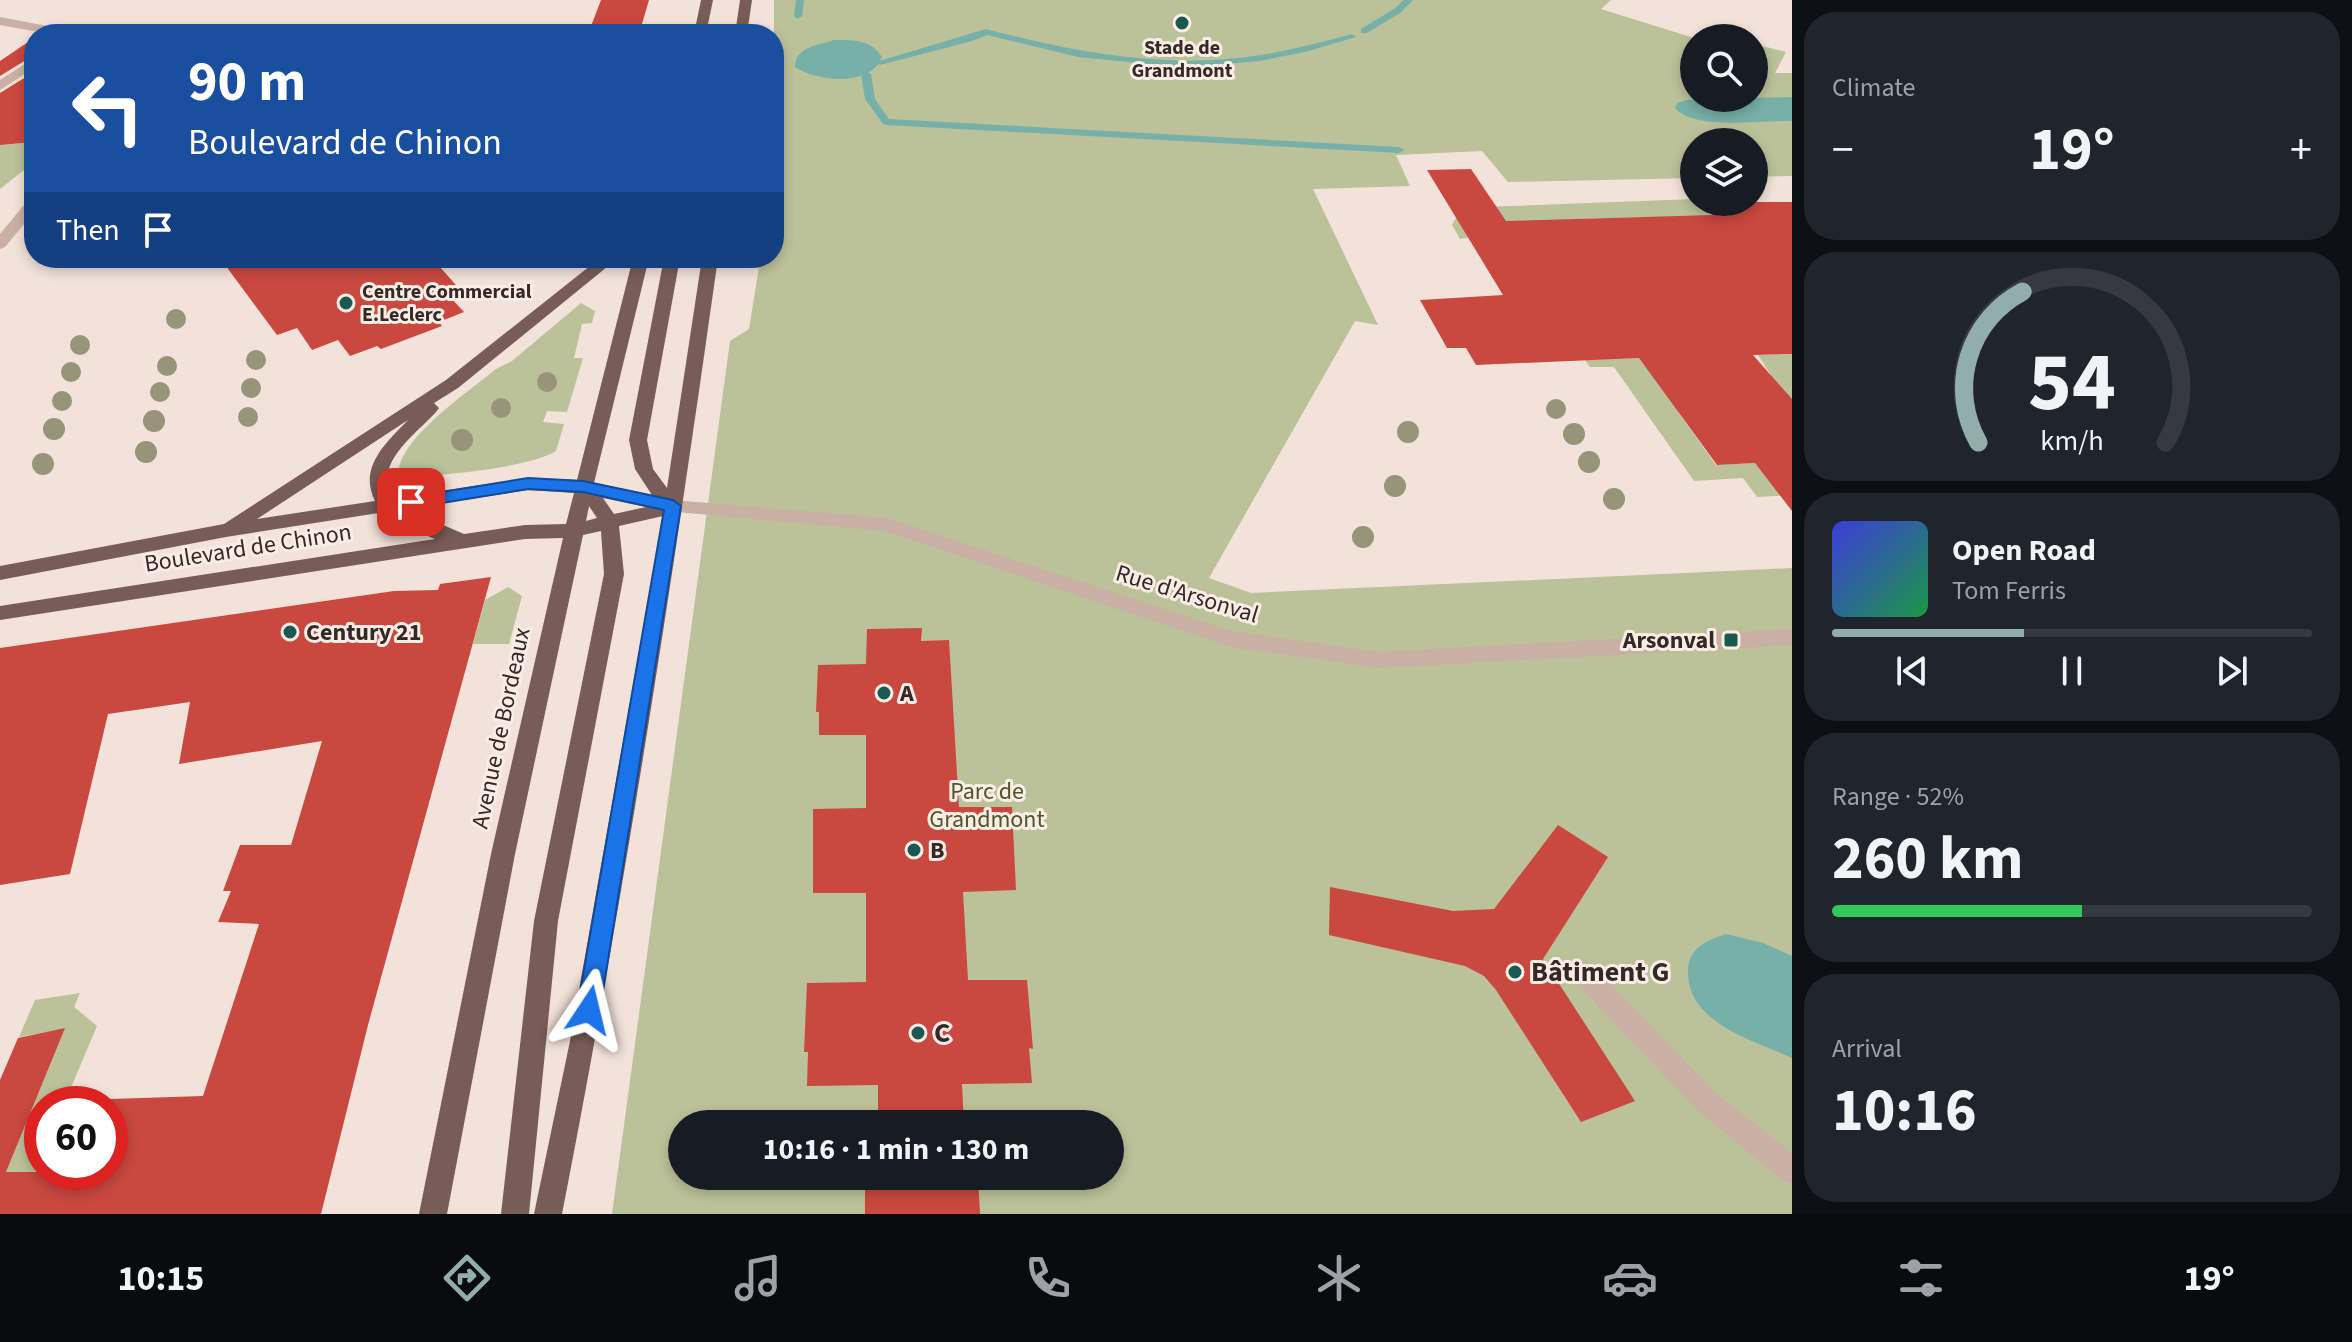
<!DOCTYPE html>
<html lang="en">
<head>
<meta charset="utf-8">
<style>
  :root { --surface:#171b24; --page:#20242c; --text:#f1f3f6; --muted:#9ea1a6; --line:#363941; --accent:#91adac }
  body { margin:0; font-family:"Source Sans 3",sans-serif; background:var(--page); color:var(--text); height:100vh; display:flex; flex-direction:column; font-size:30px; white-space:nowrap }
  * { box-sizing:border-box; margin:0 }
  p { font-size:26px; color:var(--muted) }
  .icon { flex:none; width:44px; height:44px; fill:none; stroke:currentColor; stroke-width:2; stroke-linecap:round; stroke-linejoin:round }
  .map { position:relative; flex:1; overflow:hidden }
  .details { display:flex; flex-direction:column; gap:12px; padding:12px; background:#0d0f14; width:560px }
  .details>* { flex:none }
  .guide { position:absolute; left:24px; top:24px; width:760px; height:244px; border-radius:32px; box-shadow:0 4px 12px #0003; background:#1a4fa0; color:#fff; overflow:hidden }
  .fabs { position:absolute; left:1680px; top:24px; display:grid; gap:16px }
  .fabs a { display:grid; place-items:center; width:88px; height:88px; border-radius:50%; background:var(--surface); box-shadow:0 4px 12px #0003; font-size:40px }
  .speed { position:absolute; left:24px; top:1086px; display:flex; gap:16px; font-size:40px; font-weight:700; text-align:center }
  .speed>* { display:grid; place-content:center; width:104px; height:104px; border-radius:50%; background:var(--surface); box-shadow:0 4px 12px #0003; line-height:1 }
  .speed .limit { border:12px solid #d22; background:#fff; color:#111 }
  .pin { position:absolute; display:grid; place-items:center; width:68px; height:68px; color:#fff; margin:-34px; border-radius:16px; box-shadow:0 4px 12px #0006 }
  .me { position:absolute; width:88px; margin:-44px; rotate:10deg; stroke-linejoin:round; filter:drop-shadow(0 0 6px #0008) }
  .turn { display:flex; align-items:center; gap:28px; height:168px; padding:0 32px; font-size:36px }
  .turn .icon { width:104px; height:104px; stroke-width:2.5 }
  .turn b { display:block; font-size:56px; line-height:68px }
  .then { display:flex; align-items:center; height:76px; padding:0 32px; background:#0003; gap:16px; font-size:30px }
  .big { font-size:60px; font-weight:700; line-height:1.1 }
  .details .card { flex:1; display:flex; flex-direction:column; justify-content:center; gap:12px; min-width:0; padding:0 28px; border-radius:32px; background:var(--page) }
  .details .dial { align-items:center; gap:0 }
  .dial svg { height:208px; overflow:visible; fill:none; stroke:var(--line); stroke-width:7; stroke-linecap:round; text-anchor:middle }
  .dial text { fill:var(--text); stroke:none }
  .song { display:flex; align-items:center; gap:24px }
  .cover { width:96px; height:96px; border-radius:12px; background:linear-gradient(135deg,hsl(240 70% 55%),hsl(140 70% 35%)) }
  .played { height:8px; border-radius:4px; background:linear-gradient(90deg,var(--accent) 40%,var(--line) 40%) }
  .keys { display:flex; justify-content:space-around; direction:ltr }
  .heat { display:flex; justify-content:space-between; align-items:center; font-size:44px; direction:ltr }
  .charge { height:12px; border-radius:6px; background:linear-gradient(90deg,#34c759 52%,var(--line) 0) }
  .trip { position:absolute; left:668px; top:1110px; width:456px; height:80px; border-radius:40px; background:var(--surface); box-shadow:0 4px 12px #0003; font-weight:700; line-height:80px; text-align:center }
  .menu { display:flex; height:128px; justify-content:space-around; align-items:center; background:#090b0e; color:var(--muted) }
  .menu .icon { width:56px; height:56px }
  .menu .selected { color:var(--accent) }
  .menu b { font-size:36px; color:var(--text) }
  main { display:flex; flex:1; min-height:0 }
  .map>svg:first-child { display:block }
</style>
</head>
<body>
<main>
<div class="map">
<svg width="1792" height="1214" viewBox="0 0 1792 1214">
  <rect width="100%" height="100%" fill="#f2e2d9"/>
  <!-- green -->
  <g fill="#bbc199" fill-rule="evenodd">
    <path d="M774 0H1611L1601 9 1694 38V98H1754V44L1786 52 1775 73H1792V176L1754 177V142H1694V178L1508 182 1482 151 1396 155 1410 186 1313 189 1378 325 1355 321 1209 578 1251 593 1792 568V1214H612L730 341 749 329 759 267 752 258H774ZM682 1124H1110V1176H682Z"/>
    <polygon points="34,142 34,162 0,189 0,145"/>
    <polygon points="1694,199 1694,202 1701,202 1722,227 1656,230 1645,217 1577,219 1460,239 1452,225 1460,211 1484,207"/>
    <path d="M581 303 595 311 592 323 582 324 574 358H583L567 412 547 411 543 422 564 424 556 451C529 468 433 477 399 477 393 442 471 390 496 369L512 361Z"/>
    <polygon points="1792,354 1792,399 1678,412 1716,465 1755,463 1792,495 1757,497 1743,478 1694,481 1614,367 1590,367 1585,360 1640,358 1693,378 1771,375 1758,355"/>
    <polygon points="508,587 522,596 509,644 473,644 485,600"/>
    <polygon points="80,993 74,1007 97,1026 64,1104 42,1104 42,1155 17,1214 0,1214 0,1187 64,1029 19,1037 35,1000"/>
  </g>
  <!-- water -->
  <g fill="#77b0a8">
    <path d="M834 40C853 40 871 39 882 57 871 87 817 82 795 67 795 47 818 45 834 40Z"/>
    <path d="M1792 97V121C1763 120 1695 131 1675 108L1677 103 1687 100Z"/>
    <path d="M1726 934 1763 943 1792 956V1058C1753 1040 1686 1023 1688 970 1689 947 1708 940 1726 934Z"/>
  </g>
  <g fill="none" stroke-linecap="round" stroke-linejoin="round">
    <!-- stream -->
    <g fill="#77b0a8" fill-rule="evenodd">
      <polygon points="796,0 804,0 802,16 798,19 794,16"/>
      <polygon points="1404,0 1413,0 1400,13 1367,33 1361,33 1361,29 1394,9"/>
      <path d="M986 29C1077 53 1168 70 1261 55 1292 50 1322 42 1352 34L1356 37 1305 52 1259 61 1213 65 1168 66 1078 57 987 35 972 41 880 65 876 62Z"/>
      <polygon points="866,71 871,74 875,99 889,119 1399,147 1404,150 1399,153 886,125 883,124 865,99 861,74"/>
    </g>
  </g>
  <!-- building -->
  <g fill="#c94840">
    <polygon points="601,0 649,0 639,34 588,34"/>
    <polygon points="34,38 34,55 0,76 0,61"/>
    <polygon points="34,72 34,142 0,145 0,93"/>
    <polygon points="1471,169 1506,221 1712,215 1701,202 1792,202 1792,354 1753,355 1792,399 1792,511 1755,463 1717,465 1639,358 1476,365 1466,348 1447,348 1420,300 1503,295 1427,170"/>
    <polygon points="220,258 432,258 463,293 451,298 464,312 439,322 442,326 381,349 377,346 350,356 338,340 312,350 297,328 277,335"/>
    <polygon points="491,577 368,1025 321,1214 0,1214 0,1080 18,1038 65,1028 6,1172 110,1172 110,1099 203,1096 259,924 218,922 231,891 223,891 240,845 291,845 322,741 179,764 190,702 108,714 70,874 0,885 0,648 394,591 438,590 440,584"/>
    <polygon points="922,628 921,641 949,640 959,807 1012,807 1016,890 963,892 968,980 1027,980 1033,1049 1029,1048 1032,1083 962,1084 964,1124 878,1124 878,1085 807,1086 808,1052 804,1052 807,983 866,982 866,893 813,893 813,809 866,808 866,735 819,735 819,712 816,712 818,665 866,664 867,629"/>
    <polygon points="1558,825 1608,857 1543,959 1635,1101 1581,1122 1496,990 1484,976 1465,966 1329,935 1330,887 1453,911 1494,909"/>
    <polygon points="865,1176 978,1176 980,1214 865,1214"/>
  </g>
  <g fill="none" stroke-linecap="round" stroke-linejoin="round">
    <!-- lane -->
    <g fill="#caafa5" fill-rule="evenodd">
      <polygon points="34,58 34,68 0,90 0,80"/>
      <polygon points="1583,961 1592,965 1717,1094 1792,1153 1792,1184 1782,1180 1699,1112 1574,981 1571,973 1574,965"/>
    </g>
    <!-- street -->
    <g fill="#caafa5" fill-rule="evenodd">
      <polygon points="0,17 68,30 74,34 49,34 0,25"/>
      <polygon points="34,198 34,212 5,247 0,249 0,234 29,199"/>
      <polygon points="673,500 887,518 1232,631 1379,652 1792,629 1792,645 1379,668 1231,647 885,531 666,511 664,506 666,501"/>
    </g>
    <!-- primary -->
    <g fill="#785c57" fill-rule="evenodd">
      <polygon points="701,0 713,0 706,34 694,34"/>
      <polygon points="740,0 752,0 747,34 735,34"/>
      <path d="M600 258H618L458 388 434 403 439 408 436 412C416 434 371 465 393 498L528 478 577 480 633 258H649L594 483 652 495 635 469 629 440 664 258H680L647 440 653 469 667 488 702 258H718C673 578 624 897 562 1214H534L570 1041 663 516 619 526 624 574 558 921 529 1214H501L534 921 604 574 601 531 583 535 515 854 447 1214H419L491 854 563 538 525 539 0 620V606L435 539 411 529 385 512 226 537 0 580V566L224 524 446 380ZM408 420C386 443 358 467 375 501L257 519ZM528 490 574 493 566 524 525 525 464 534 406 509ZM603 498 646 507 614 514ZM589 506 597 518 586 521Z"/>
    </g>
  </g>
  <!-- trees -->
  <g fill="#979479">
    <circle cx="176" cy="319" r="10"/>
    <circle cx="80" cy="345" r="10"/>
    <circle cx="256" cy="360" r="10"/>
    <circle cx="167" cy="366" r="10"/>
    <circle cx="71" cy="372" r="10"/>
    <circle cx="547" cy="382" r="10"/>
    <circle cx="251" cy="388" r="10"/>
    <circle cx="160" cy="392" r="10"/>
    <circle cx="62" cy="401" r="10"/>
    <circle cx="501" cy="408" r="10"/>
    <circle cx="1556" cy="409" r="10"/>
    <circle cx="248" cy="417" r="10"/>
    <circle cx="154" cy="421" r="11"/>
    <circle cx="54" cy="429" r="11"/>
    <circle cx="1408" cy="432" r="11"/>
    <circle cx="1574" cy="434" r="11"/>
    <circle cx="462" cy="440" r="11"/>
    <circle cx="146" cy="452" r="11"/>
    <circle cx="1589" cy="462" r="11"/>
    <circle cx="43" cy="464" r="11"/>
    <circle cx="1395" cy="486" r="11"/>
    <circle cx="1614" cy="499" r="11"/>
    <circle cx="1363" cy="537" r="11"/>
  </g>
  <!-- route -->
  <polygon fill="#1a73e8" stroke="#114b97" stroke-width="2" points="528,478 583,481 673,500 681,506 600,1010 597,1018 589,1021 580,1018 577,1010 664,510 583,492 528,489 411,508 402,502 411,497"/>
  <!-- markers -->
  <g fill="#1b5851" stroke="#faede5" stroke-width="3">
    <circle cx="1182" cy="23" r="8"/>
    <circle cx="346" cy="303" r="8"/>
    <circle cx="290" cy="632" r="8"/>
    <rect x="1723" y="632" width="16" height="16" rx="4"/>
    <circle cx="884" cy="693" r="8"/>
    <circle cx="914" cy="850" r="8"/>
    <circle cx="1515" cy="972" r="8"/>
    <circle cx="918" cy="1033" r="8"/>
  </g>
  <g text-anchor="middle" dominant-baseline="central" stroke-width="6" stroke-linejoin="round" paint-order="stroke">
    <!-- far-poi labels -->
    <g font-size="20" font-weight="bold" fill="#362826" stroke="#faede5">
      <text x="1182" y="48">Stade de<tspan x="1182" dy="23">Grandmont</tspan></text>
      <text x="362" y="292" text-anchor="start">Centre Commercial<tspan x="362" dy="23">E.Leclerc</tspan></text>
    </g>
    <!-- street labels -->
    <g font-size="24" fill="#362826" stroke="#faede5">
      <text transform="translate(248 548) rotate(-9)">Boulevard de Chinon</text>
      <text transform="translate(1187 594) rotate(17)">Rue d'Arsonval</text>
      <text transform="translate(501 728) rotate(-78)">Avenue de Bordeaux</text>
    </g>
    <!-- poi labels -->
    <g font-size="24" font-weight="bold" fill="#362826" stroke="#faede5" text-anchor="start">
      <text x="306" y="632">Century 21</text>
      <text x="1715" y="640" text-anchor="end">Arsonval</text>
      <text x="900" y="693">A</text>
      <text x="930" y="850">B</text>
    </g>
    <!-- park labels -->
    <g font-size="24" fill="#4d552a" stroke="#faede5">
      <text x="987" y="791">Parc de<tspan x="987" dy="28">Grandmont</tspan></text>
    </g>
    <!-- near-poi labels -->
    <g font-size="28" font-weight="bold" fill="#362826" stroke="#faede5" text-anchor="start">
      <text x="1531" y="972">Bâtiment G</text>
      <text x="934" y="1033">C</text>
    </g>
  </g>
</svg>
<div class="fabs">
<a><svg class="icon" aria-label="search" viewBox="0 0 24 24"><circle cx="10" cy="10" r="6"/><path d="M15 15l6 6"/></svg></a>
<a><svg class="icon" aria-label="layers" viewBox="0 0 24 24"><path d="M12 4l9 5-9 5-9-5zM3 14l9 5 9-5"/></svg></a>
</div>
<div class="speed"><div class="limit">60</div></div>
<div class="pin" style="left:411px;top:502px;background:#d93025"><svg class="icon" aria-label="arrive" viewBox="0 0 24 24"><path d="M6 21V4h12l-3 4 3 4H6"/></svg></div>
<svg class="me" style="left:589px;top:1010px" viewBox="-20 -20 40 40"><path d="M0-17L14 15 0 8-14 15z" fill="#1a73e8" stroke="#fff" stroke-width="4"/></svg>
<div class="trip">10:16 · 1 min · 130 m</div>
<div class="guide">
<div class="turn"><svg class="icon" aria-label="left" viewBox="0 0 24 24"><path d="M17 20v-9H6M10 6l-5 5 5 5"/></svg><div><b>90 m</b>Boulevard de Chinon</div></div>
<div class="then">Then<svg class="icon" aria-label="arrive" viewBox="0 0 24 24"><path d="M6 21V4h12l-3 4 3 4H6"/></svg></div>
</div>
</div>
<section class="details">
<div class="card"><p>Climate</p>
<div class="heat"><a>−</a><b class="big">19°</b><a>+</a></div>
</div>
<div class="card dial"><svg viewBox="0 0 100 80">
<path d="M14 69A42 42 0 1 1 86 69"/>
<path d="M14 69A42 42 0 0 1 31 11" stroke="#91adac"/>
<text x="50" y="56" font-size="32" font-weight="700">54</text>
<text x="50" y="72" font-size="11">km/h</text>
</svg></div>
<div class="card">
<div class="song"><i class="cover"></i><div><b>Open Road</b><p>Tom Ferris</p></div></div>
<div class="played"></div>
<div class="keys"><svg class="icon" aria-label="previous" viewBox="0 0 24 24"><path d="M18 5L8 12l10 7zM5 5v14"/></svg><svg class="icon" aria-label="pause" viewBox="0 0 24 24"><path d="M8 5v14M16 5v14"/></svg><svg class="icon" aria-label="next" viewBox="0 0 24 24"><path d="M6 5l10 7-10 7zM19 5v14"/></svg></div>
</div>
<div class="card"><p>Range · 52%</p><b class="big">260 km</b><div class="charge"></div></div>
<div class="card"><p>Arrival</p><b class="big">10:16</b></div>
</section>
</main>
<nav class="menu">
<b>10:15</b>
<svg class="icon selected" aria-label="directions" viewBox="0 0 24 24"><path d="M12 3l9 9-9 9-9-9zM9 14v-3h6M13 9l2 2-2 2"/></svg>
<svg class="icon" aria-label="music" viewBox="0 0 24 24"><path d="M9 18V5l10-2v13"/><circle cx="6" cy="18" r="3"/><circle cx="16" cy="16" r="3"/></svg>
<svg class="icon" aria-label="phone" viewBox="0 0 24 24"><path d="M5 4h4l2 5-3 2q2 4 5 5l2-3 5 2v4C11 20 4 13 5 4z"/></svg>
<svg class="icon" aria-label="climate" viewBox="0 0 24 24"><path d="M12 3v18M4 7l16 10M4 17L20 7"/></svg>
<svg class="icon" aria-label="car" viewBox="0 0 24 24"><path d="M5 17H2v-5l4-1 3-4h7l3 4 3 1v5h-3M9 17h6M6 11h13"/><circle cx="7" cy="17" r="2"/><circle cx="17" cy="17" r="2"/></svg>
<svg class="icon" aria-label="filters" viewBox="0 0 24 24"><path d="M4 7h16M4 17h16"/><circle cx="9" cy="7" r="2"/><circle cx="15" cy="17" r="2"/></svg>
<b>19°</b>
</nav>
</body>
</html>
